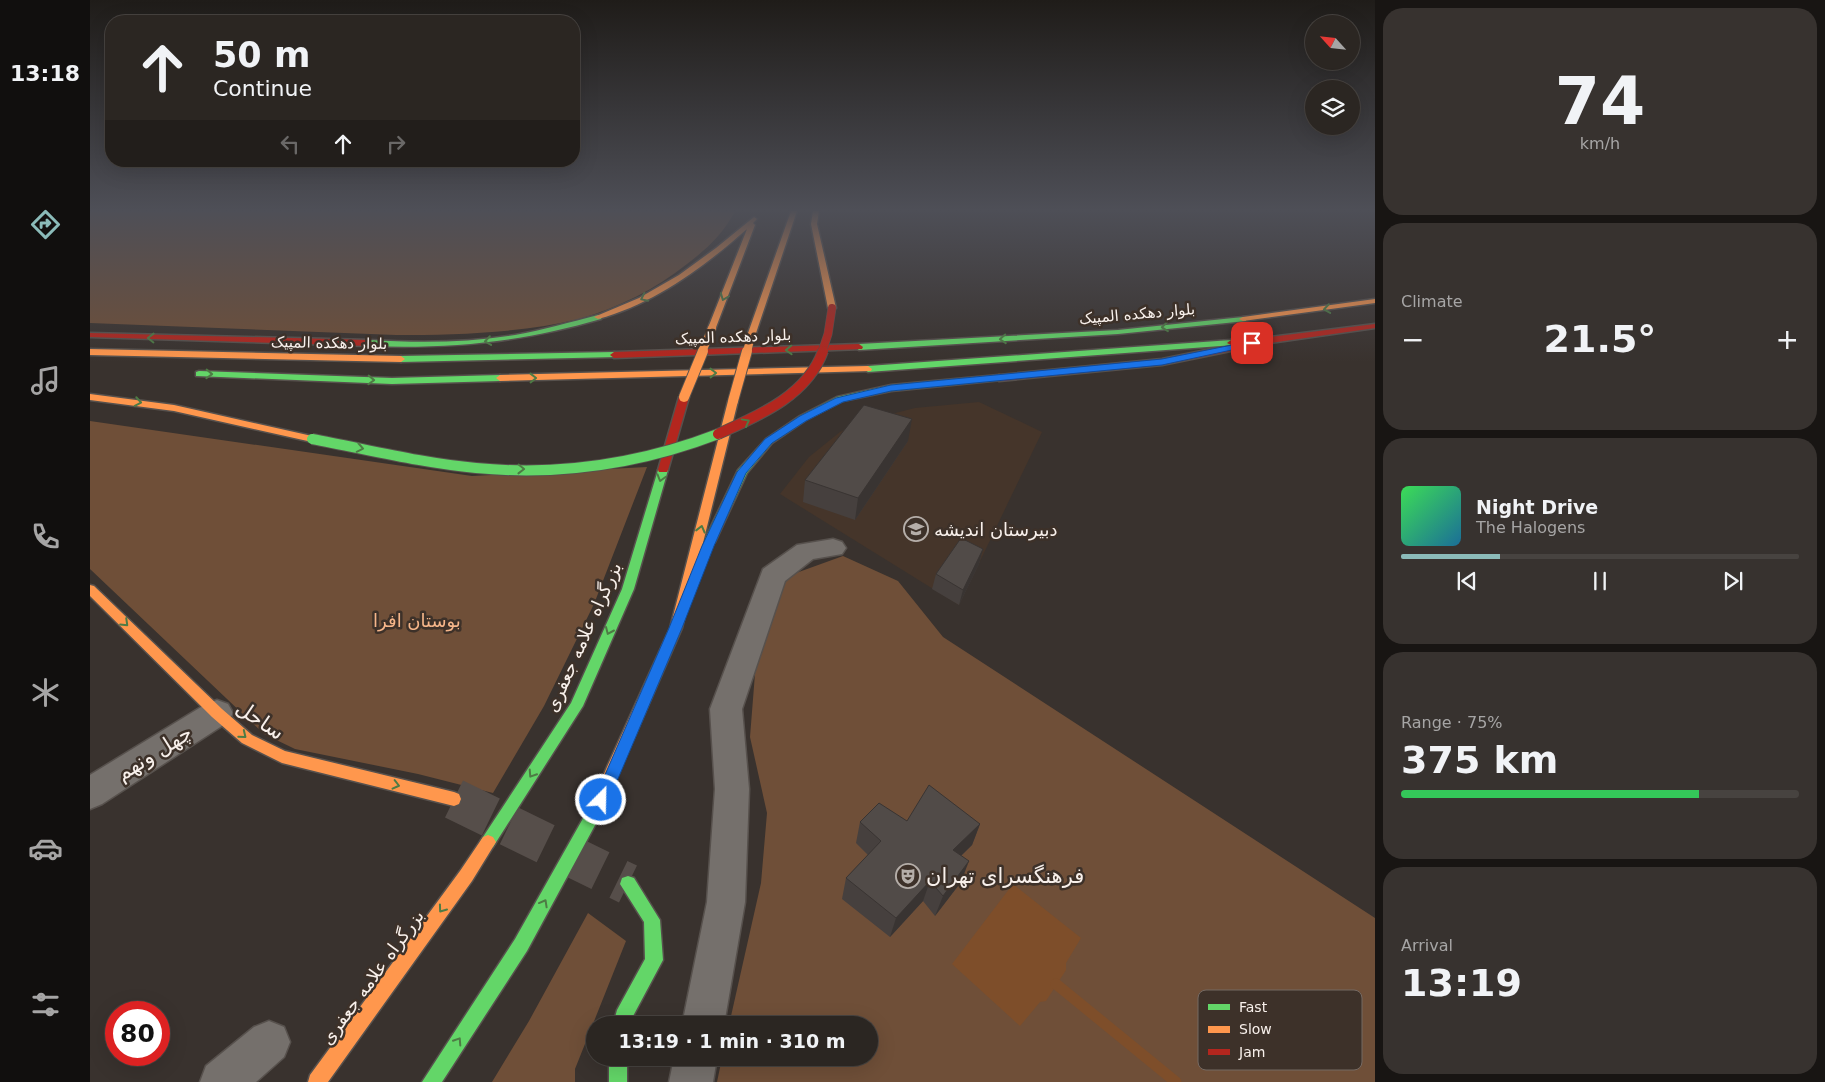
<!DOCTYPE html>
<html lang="en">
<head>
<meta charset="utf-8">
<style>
  :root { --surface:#2b2622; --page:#37322f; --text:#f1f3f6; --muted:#a6a5a5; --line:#474340; --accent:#8bbbb9 }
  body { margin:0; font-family:"DejaVu Sans",Cairo,sans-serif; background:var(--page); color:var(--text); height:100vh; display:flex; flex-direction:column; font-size:19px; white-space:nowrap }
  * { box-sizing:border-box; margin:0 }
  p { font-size:16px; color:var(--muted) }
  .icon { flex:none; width:28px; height:28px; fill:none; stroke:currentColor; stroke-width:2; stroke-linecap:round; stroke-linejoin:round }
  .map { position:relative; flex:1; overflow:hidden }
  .details { display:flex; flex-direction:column; gap:8px; padding:8px; background:#181513; width:450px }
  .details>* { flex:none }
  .top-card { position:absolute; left:15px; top:15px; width:475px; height:152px; border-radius:20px; box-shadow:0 5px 20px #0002,0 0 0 1px var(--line); background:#2b2622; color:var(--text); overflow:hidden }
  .needle { width:32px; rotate:297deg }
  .controls { position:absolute; left:1215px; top:15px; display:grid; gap:10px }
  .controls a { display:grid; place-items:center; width:55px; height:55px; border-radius:50%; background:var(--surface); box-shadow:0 5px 20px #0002,0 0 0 1px var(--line); font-size:25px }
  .speed { position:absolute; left:15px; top:1001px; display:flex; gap:10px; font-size:25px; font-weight:700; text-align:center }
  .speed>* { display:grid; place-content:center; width:65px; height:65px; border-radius:50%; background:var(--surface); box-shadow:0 5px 20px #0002,0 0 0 1px var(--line); line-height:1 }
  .speed .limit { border:8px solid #d22; background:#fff; color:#111 }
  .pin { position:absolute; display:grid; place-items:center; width:42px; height:42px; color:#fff; margin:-21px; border-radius:10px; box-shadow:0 2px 8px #0006 }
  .me { position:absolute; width:55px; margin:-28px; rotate:23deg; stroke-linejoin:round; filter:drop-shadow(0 0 4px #0008) }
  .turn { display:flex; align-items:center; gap:18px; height:105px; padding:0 25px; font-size:22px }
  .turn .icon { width:65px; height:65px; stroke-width:2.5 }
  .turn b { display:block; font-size:35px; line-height:42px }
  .lanes { display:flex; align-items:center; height:48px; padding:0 25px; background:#0003; justify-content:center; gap:25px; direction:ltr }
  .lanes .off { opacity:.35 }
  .big { font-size:38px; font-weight:700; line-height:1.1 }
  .details .tile { flex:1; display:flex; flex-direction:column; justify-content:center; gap:8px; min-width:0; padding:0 18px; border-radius:20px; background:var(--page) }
  .details .dial { align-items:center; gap:0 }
  .dial b { font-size:65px; line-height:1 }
  .song { display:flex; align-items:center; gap:15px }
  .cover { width:60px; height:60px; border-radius:8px; background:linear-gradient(135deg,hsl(130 70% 55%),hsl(200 70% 35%)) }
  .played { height:5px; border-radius:2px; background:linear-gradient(90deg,var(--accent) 25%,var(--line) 25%) }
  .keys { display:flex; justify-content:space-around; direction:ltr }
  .heat { display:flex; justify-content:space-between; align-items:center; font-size:28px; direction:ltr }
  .charge { height:8px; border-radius:4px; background:linear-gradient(90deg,#34c759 75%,var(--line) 0) }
  .trip { position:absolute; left:496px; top:1016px; width:292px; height:50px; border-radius:25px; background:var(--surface); box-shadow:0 5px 20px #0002,0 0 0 1px var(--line); font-weight:700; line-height:50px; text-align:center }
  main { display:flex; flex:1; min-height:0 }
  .tab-bar { display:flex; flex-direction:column; width:90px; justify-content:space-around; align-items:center; background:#110f0e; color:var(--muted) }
  .tab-bar .icon { width:35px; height:35px }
  .tab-bar .active { color:var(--accent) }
  .tab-bar b { font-size:22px; color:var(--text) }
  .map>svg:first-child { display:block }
</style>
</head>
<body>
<main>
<nav class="tab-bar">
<b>13:18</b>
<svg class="icon active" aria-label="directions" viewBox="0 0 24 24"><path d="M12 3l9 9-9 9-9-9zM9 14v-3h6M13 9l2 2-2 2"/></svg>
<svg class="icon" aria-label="music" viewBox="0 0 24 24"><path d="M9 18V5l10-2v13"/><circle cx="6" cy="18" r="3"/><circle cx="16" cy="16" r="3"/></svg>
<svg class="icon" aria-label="phone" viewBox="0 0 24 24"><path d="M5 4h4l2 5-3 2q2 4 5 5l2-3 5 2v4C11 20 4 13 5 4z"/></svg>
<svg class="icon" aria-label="climate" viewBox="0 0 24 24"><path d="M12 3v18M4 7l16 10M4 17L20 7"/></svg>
<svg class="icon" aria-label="car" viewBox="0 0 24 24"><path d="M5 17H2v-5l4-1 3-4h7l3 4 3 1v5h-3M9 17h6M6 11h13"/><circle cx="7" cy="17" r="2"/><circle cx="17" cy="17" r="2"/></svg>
<svg class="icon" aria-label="filters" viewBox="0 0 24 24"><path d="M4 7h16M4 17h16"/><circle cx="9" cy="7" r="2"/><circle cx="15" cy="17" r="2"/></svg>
</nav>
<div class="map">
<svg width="1285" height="1082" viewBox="0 0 1285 1082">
  <rect width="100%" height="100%" fill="#39322e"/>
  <!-- built -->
  <polygon fill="#45352a" points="889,402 952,432 869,605 690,494 719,457 750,432 770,422 825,408"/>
  <!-- green -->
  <g fill="#6f4f38">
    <path d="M0 211H645C633 234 618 248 597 264 566 289 528 308 489 319 433 333 364 335 306 335L0 323Z"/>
    <polygon points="0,421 382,476 557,467 504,604 454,706 403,793 328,774 205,749 174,734 0,569"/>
    <polygon points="753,556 808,581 853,637 1285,918 1285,1082 627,1082 632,1058 780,1058 780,1025 639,1025 671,883 677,813 660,737 666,661 695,577"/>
    <polygon points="498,913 536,941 485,1069 485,1082 402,1082 439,1021"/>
  </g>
  <!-- water -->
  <polygon fill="#7e4e2a" points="923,884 991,938 976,963 976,970 956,1001 950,1002 930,1026 862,964"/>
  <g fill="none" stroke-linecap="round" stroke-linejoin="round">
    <!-- stream -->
    <polyline stroke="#7e4e2a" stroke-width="11" points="966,984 1086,1082"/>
    <!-- secondary-tunnel -->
    <polyline stroke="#564e4a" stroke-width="41" stroke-dasharray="41 20" stroke-linecap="butt" points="364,799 538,884"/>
    <defs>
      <g id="street">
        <polygon points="743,539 752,542 756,548 752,554 723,559 695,581 652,709 659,789 655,902 634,1025 592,1025 617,902 625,789 620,709 673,569 707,545"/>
        <polygon points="127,700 138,704 143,713 138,722 12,804 0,809 0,775 116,704"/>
        <polygon points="179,1021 194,1027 200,1042 194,1057 166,1082 110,1082 116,1066 164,1027"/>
        <polygon points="584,1058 627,1058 623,1082 579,1082"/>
      </g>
      <g id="fast">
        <path d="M508 315 512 317 511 319C432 342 361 349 279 346L275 343 279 340C328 343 377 343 425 335 454 330 480 322 508 315Z"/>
        <polygon points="1153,317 1156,317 1156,321 1028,334 769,350 765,347 769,344 1028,330"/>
        <polygon points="1141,340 1144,341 1144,345 778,372 774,369 778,366"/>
        <polygon points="524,352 527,353 527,357 311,362 307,359 311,356"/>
        <polygon points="109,371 302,378 410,375 414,378 410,381 302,384 106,376 106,372"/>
        <polygon points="909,375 912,376 912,380 801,391 753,401 716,420 682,443 657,473 625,542 621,543 615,539 648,470 676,439 710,416 747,397 801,385"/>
        <polygon points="573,467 578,470 544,589 493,706 403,847 398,849 393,847 390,842 393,837 481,703 532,589 568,470"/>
        <polygon points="505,804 510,806 513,811 510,816 437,951 352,1082 332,1082 425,939 500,806"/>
        <polygon points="538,876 544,878 570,920 573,960 542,1018 541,1025 523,1025 527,1010 555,959 554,922 530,884 532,878"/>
        <rect x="519" y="1058" width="18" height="24"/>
      </g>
      <g id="slow">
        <polygon points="701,211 707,211 665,336 661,339 658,338 657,336"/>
        <polygon points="723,211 729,211 727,224 746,308 742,310 738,308 721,224"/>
        <path d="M664 217 667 219 663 223 665 225 625 330 618 328 657 229C614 267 564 304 508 319L504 317 549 298 589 275 626 248Z"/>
        <polygon points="1285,299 1285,303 1153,321 1149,319 1153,317"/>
        <polygon points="0,349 311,356 315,359 311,362 0,355"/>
        <polygon points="778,366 782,369 781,371 410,381 406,378 410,375"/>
        <polygon points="0,394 84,405 222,436 227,439 222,442 84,411 0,400"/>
        <polygon points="643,398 648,401 592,628 510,816 505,818 500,816 497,811 580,628 638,401"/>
        <polygon points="0,585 4,586 132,709 162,735 195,751 364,792 369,794 371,799 369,804 364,806 192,763 152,743 122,717 0,596"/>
        <polygon points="398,835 403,837 406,842 382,881 238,1082 218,1082 220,1075 370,871 393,837"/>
      </g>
      <g id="jam">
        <polygon points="1285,324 1285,328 1180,343 1072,365 909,381 905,378 909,375 1072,359 1141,345 1137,343 1141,340 1180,337"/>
        <polygon points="0,333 279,340 283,343 279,346 0,337"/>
        <polygon points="769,344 773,347 772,349 524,358 520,355 524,352"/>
        <polygon points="594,394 599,397 578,470 577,472 569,472 568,470 589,397"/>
      </g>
    </defs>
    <!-- street casing -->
    <use href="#street" stroke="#57514d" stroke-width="3"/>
    <!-- fast casing -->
    <use href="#fast" stroke="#57514d" stroke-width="3"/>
    <!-- slow casing -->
    <use href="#slow" stroke="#57514d" stroke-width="3"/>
    <!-- jam casing -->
    <use href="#jam" stroke="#57514d" stroke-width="3"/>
    <!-- street -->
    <use href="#street" fill="#75706c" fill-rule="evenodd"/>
    <!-- fast -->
    <use href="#fast" fill="#63d668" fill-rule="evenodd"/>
    <!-- slow -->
    <use href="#slow" fill="#ff974d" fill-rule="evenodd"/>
    <!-- jam -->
    <use href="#jam" fill="#b3261e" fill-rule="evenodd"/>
    <defs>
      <path id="fast-bridge" d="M222 439C276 449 331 463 386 468 470 476 550 464 628 434"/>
      <g id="slow-bridge-far1">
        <polyline points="612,352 622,328"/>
        <polyline points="657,352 661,336"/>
      </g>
      <g id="slow-bridge">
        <polyline points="594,397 613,351"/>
        <polyline points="643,401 657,351"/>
      </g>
      <polyline id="jam-bridge-far1" points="732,352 738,334 742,308"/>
      <path id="jam-bridge" d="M628 434C668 416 717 396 733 351"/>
    </defs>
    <!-- fast-bridge casing -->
    <use href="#fast-bridge" stroke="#57514d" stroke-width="12" stroke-linecap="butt"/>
    <!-- slow-bridge-far1 casing -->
    <use href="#slow-bridge-far1" stroke="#57514d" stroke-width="9" stroke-linecap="butt"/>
    <!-- slow-bridge casing -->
    <use href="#slow-bridge" stroke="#57514d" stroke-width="12" stroke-linecap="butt"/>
    <!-- jam-bridge-far1 casing -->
    <use href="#jam-bridge-far1" stroke="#57514d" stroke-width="9" stroke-linecap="butt"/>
    <!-- jam-bridge casing -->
    <use href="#jam-bridge" stroke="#57514d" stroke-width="12" stroke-linecap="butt"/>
    <!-- fast-bridge -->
    <use href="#fast-bridge" stroke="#63d668" stroke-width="10"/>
    <!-- slow-bridge-far1 -->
    <use href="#slow-bridge-far1" stroke="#ff974d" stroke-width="8"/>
    <!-- slow-bridge -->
    <use href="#slow-bridge" stroke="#ff974d" stroke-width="10"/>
    <!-- jam-bridge-far1 -->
    <use href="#jam-bridge-far1" stroke="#b3261e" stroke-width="8"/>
    <!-- jam-bridge -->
    <use href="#jam-bridge" stroke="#b3261e" stroke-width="10"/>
  </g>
  <!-- wall -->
  <g fill="#46403e">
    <polygon points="818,441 765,520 713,502 715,480"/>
    <polygon points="893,549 889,564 869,605 842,589 846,574"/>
    <polygon points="817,821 890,824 882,845 871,856 871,882 845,916 833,901 800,937 752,899 756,878 778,855 766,843 770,822"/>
  </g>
  <!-- shaded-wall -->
  <g fill="#393432">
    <polygon points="822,419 818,441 765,520 768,498"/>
    <polygon points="893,549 889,564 869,605 873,590"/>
    <polygon points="890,824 882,845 856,870 863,850"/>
    <polygon points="879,861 871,882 845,916 853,896"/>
    <polygon points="840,881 833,901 800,937 806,918"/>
  </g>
  <!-- building -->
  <g fill="#514b48" stroke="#393432">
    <polygon points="774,405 822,419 768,498 715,480"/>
    <polygon points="871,538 893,549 873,590 846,574"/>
    <polygon points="839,785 890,824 863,850 879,861 853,896 840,881 806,918 756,878 791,841 770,822 789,803 817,821"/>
  </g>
  <!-- one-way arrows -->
  <defs><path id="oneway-chevron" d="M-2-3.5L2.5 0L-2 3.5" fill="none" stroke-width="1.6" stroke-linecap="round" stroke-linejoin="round" transform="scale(1.25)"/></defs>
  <g stroke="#4e7b45">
    <use href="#oneway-chevron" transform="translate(634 297) rotate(111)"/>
    <use href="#oneway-chevron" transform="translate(554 298) rotate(154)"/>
    <use href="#oneway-chevron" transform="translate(1237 309) rotate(171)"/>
    <use href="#oneway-chevron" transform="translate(1075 327) rotate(174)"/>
    <use href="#oneway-chevron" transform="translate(61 338) rotate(-179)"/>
    <use href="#oneway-chevron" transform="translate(913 339) rotate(176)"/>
    <use href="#oneway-chevron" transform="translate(398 341) rotate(172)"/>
    <use href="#oneway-chevron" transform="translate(699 350) rotate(178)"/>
    <use href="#oneway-chevron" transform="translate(623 373) rotate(-1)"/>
    <use href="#oneway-chevron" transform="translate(119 374) rotate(2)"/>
    <use href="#oneway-chevron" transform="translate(443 378) rotate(-1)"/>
    <use href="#oneway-chevron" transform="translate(281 380) rotate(2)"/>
    <use href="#oneway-chevron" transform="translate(48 402) rotate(10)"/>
    <use href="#oneway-chevron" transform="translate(656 422) rotate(-29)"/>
    <use href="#oneway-chevron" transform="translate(270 448) rotate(11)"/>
    <use href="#oneway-chevron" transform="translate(431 469) rotate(1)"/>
    <use href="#oneway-chevron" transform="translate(571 478) rotate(106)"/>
    <use href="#oneway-chevron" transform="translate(611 529) rotate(-76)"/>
    <use href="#oneway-chevron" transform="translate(35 623) rotate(44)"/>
    <use href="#oneway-chevron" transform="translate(519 631) rotate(114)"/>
    <use href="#oneway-chevron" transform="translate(153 735) rotate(39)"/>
    <use href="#oneway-chevron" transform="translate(442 774) rotate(123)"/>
    <use href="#oneway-chevron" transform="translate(306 785) rotate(14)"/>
    <use href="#oneway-chevron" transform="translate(454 903) rotate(-61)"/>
    <use href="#oneway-chevron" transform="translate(352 909) rotate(126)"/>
    <use href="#oneway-chevron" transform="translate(368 1041) rotate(-57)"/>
  </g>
  <!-- sky -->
  <linearGradient id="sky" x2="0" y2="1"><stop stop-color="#1f1c19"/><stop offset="0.58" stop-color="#4e4f57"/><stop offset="1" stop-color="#4e4f57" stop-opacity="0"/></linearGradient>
  <rect width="1285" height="362" fill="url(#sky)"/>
  <!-- route -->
  <polygon fill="#1a73e8" stroke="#114b97" points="1162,341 1165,341 1165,345 1072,365 801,391 753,402 716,421 682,443 656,473 624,546 592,628 519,800 517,805 511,807 506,805 504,800 579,628 612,546 647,472 675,439 710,416 746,398 801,385 1072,359"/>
  <!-- icons -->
  <defs>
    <symbol id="school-ring" viewBox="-11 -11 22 22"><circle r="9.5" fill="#3d3129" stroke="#b5aea9" stroke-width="1.5"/><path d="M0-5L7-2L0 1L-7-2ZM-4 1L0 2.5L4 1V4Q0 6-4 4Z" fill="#b5aea9"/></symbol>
    <symbol id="theatre-ring" viewBox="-11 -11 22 22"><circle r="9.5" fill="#3d3129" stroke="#b5aea9" stroke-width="1.5"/><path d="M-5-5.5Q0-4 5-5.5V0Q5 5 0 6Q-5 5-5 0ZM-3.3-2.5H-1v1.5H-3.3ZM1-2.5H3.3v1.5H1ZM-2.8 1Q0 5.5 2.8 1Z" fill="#b5aea9"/></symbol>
  </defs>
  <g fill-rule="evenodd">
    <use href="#school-ring" x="812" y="515" width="28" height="28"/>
    <use href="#theatre-ring" x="804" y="862" width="28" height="28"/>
  </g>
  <g text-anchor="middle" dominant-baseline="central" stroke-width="5" stroke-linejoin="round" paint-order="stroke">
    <!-- far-street labels -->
    <g font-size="15" fill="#f8f0eb" stroke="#3d3129">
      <text transform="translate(1047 314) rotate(-5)">بلوار دهکده المپیک</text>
      <text transform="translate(643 337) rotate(-2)">بلوار دهکده المپیک</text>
      <text transform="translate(239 343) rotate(1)">بلوار دهکده المپیک</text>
    </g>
    <!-- poi labels -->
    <g font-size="18" fill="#f8f0eb" stroke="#3d3129" text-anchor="start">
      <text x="844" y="529">دبیرستان اندیشه</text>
    </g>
    <!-- park labels -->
    <g font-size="18" fill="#f6b68a" stroke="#3d3129">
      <text x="327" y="620">بوستان افرا</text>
    </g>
    <!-- street labels -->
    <g font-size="18" fill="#f8f0eb" stroke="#3d3129">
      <text transform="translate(493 637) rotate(-66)">بزرگراه علامه جعفری</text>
      <text transform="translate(282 977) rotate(-54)">بزرگراه علامه جعفری</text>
    </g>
    <!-- near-street labels -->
    <g font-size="21" fill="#f8f0eb" stroke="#3d3129">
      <text transform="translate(170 720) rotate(34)">ساحل</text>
      <text transform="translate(64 753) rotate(-32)">چهل ونهم</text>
    </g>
    <!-- near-poi labels -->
    <g font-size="21" fill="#f8f0eb" stroke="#3d3129" text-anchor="start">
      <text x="836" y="876">فرهنگسرای تهران</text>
    </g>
  </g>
  <!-- legend -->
  <rect x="1108" y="990" width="164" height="80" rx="8" fill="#3d3129" stroke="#756a63" stroke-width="1"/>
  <rect x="1118" y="1004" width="22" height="6" fill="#63d668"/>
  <rect x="1118" y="1026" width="22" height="7" fill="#ff974d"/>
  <rect x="1118" y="1049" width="22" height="6" fill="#b3261e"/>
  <g font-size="14" fill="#f8f0eb">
    <text x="1149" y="1012">Fast</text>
    <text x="1149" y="1034">Slow</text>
    <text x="1149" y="1057">Jam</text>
  </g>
</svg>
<div class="controls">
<a><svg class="needle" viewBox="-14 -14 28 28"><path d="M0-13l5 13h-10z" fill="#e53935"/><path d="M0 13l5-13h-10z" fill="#a6a5a5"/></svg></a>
<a><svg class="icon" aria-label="layers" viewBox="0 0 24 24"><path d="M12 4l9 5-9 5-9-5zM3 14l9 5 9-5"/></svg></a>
</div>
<div class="speed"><div class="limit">80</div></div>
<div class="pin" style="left:1162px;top:343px;background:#d93025"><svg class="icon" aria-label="arrive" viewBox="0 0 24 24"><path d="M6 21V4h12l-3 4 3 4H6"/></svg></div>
<svg class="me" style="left:511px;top:800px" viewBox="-20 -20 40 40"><circle r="17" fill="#1a73e8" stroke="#fff" stroke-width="3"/><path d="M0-11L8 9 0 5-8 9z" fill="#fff"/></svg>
<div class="trip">13:19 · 1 min · 310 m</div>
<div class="top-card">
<div class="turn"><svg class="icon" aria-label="ahead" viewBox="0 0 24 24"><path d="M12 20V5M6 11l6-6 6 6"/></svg><div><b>50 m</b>Continue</div></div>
<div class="lanes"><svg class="icon off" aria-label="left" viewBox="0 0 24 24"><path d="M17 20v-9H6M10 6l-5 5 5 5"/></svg><svg class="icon" aria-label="ahead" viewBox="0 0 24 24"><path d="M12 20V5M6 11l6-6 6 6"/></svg><svg class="icon off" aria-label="right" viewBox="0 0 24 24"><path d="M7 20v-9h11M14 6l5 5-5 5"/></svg></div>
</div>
</div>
<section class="details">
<div class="tile dial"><b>74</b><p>km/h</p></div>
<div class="tile"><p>Climate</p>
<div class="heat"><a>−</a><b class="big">21.5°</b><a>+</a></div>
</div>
<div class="tile">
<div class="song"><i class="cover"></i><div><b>Night Drive</b><p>The Halogens</p></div></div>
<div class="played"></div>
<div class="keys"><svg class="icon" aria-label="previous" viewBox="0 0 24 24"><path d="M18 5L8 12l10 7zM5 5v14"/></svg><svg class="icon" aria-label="pause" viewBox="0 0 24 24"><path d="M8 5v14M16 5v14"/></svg><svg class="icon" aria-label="next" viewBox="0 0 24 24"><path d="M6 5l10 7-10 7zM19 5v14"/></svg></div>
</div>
<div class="tile"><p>Range · 75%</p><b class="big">375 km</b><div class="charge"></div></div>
<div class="tile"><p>Arrival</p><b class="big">13:19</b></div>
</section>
</main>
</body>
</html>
